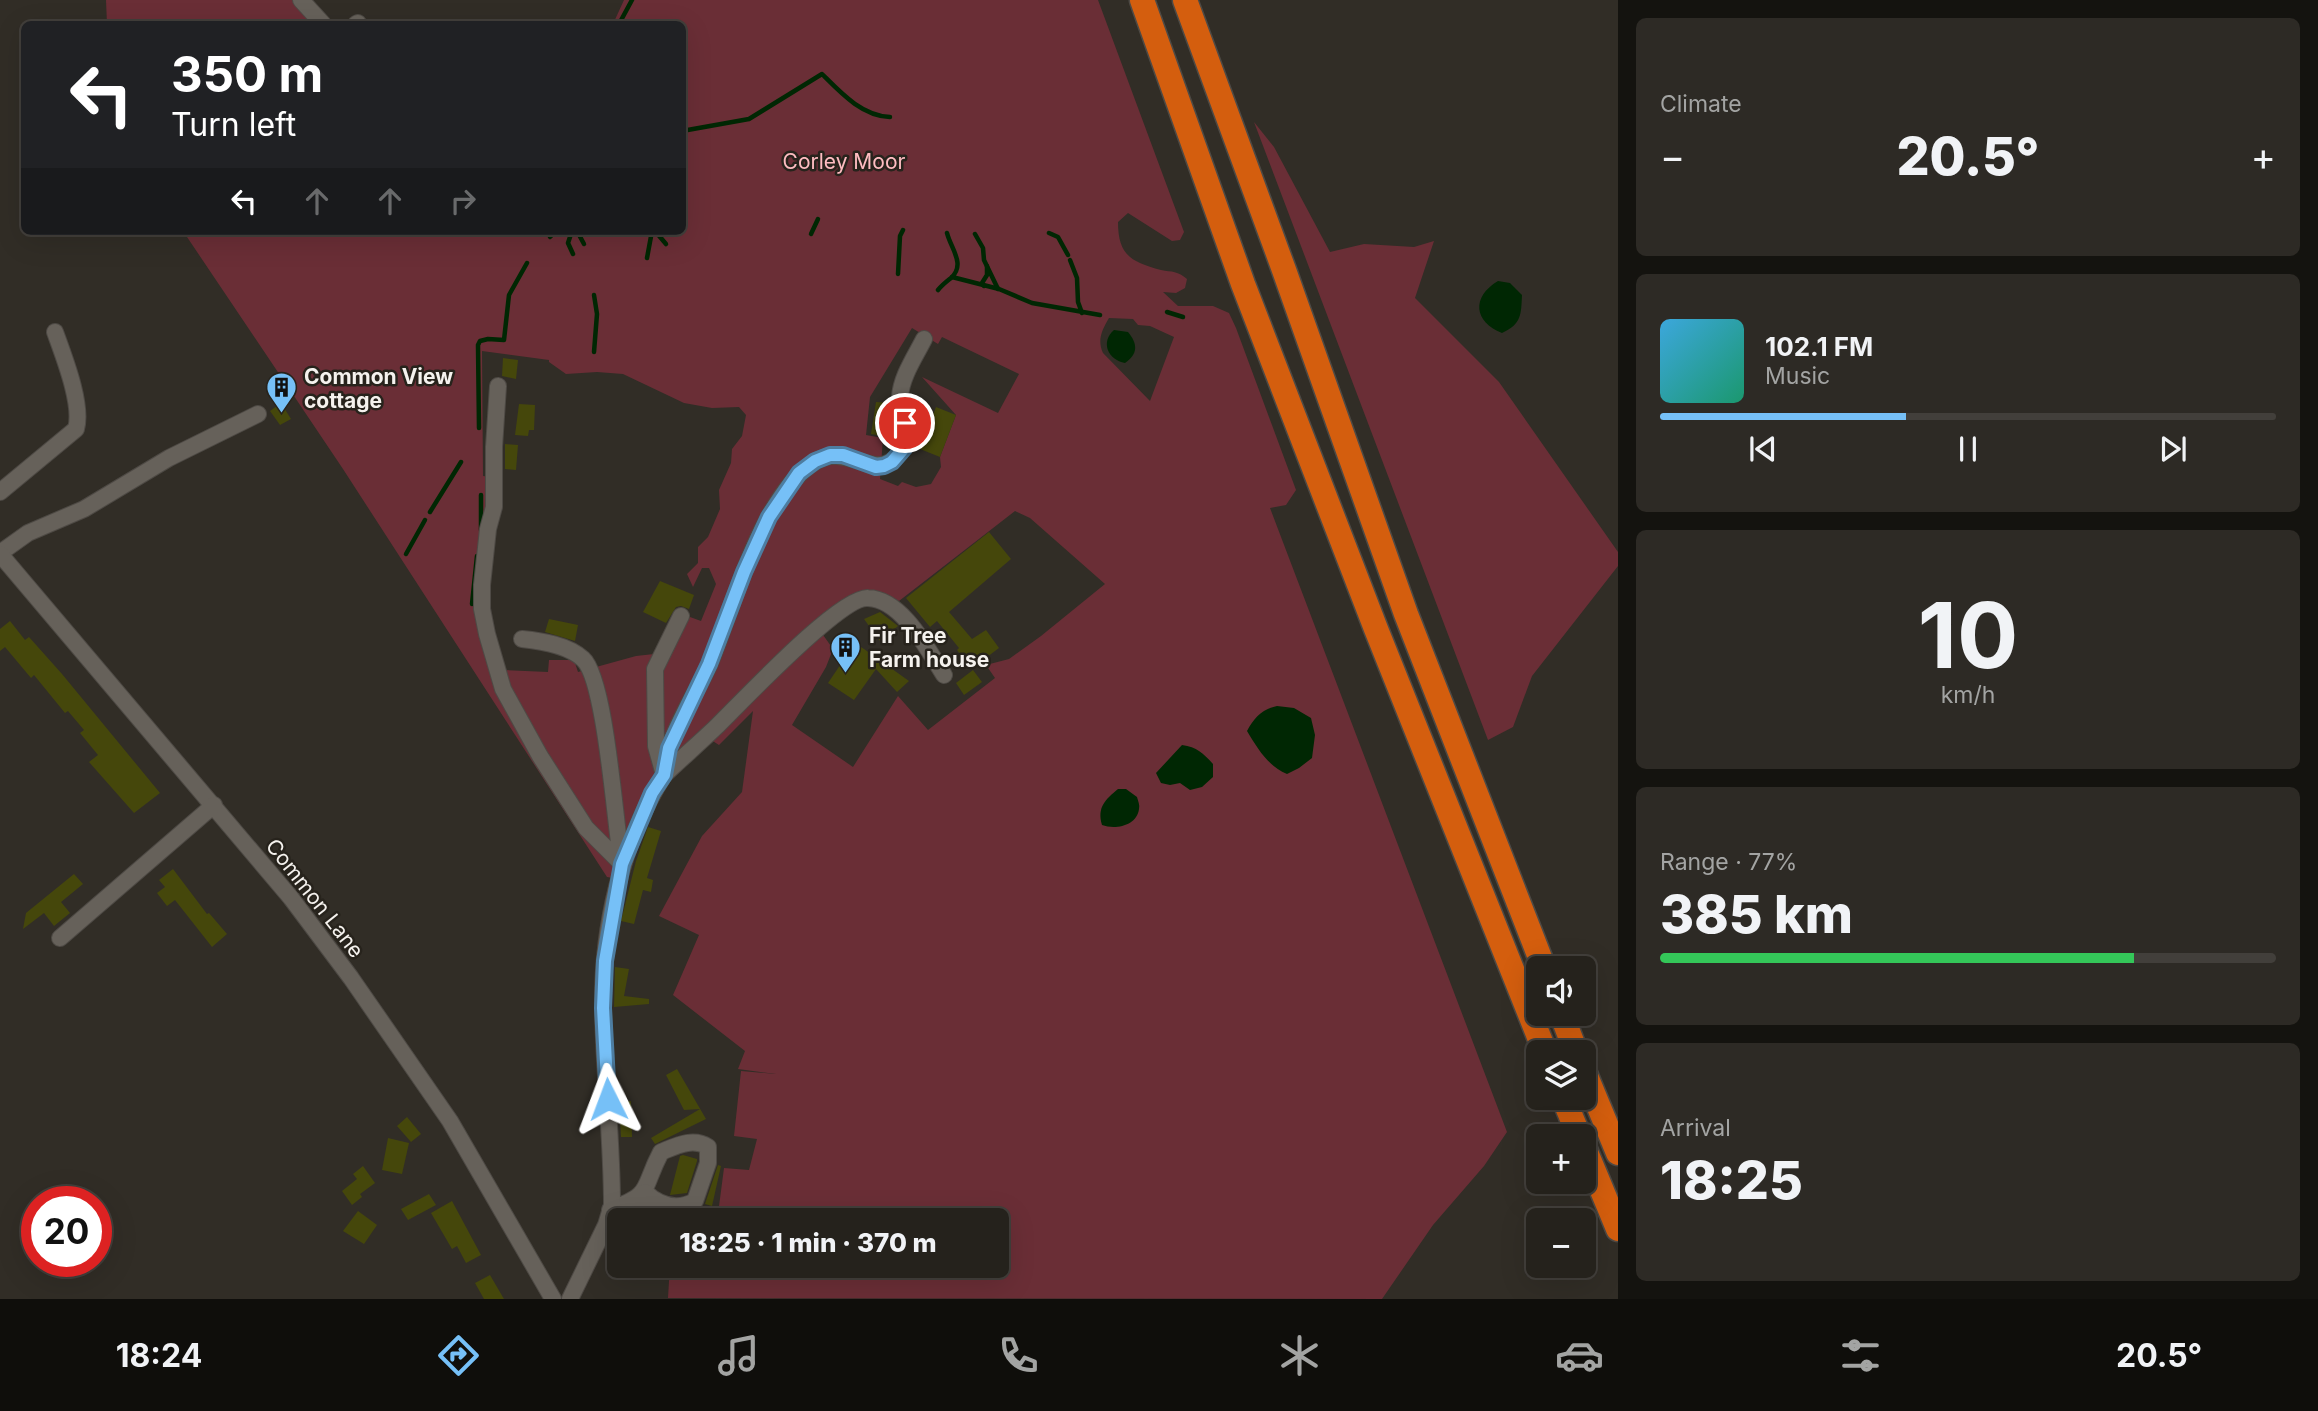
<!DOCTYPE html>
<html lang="en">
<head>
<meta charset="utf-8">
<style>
  :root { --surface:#25221c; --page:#2d2a25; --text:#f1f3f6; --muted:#a3a4a3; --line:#423f3b; --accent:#76c0f7 }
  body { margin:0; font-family:Inter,sans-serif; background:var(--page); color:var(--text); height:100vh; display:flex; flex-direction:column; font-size:26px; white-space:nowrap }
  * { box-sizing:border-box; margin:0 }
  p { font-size:23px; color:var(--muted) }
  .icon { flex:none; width:38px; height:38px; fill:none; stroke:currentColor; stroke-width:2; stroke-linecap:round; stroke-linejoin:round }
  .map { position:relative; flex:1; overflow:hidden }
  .drawer { display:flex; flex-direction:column; gap:18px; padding:18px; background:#14130f; width:700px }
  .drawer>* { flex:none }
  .banner { position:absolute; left:21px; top:21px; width:665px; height:214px; border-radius:10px; box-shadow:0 7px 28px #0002,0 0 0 2px var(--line); background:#202124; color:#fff; overflow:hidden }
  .fabs { position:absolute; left:1526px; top:956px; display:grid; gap:14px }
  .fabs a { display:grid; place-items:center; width:70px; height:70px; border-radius:10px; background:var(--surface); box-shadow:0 7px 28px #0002,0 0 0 2px var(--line); font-size:35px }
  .speed { position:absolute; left:21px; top:1186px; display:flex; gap:14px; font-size:35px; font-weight:700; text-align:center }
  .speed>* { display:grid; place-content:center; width:91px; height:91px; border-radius:50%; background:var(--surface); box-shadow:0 7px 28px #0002,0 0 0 2px var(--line); line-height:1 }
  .speed .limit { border:10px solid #d22; background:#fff; color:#111 }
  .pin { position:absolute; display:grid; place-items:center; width:60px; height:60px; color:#fff; margin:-30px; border:4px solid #fff; border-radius:50%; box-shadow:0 2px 7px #0007 }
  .me { position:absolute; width:77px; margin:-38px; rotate:357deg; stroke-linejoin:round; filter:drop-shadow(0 0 5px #0008) }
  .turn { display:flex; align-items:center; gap:24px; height:147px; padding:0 35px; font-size:32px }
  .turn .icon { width:91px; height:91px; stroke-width:2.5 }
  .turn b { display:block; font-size:49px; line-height:60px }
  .lanes { display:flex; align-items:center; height:66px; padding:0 35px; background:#0003; justify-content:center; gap:35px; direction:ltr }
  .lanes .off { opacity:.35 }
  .big { font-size:52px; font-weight:800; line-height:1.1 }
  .drawer .tile { flex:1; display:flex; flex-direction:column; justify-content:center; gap:10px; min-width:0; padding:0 24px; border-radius:10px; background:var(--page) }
  .drawer .dial { align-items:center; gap:0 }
  .dial b { font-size:91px; line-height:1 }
  .song { display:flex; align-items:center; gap:21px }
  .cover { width:84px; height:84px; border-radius:10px; background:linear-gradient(135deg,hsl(200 70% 55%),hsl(160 70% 35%)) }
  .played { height:7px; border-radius:4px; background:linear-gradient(90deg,var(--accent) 40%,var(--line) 40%) }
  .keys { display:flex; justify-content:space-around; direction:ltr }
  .heat { display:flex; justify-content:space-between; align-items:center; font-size:38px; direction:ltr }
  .charge { height:10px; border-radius:5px; background:linear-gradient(90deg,#34c759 77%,var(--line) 0) }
  .trip { position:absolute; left:607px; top:1208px; width:402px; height:70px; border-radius:10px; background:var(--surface); box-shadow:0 7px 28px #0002,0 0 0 2px var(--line); font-weight:800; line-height:70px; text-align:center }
  .tab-bar { display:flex; height:112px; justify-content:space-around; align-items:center; background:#0f0e0b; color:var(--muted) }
  .tab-bar .icon { width:49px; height:49px }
  .tab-bar .selected { color:var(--accent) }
  .tab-bar b { font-size:32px; color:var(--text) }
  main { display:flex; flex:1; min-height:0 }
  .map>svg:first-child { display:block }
</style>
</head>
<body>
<main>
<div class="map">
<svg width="1618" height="1299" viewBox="0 0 1618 1299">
  <rect width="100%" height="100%" fill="#312d26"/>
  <!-- green -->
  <g fill="#6a2e36" fill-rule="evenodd">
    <polygon points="106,0 309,0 330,24 107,24"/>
    <path d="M624 0H1098L1184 232 1180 240 1172 241 1128 213 1118 222C1118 255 1131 262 1161 270 1172 272 1178 271 1187 279L1185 288 1176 293 1163 292 1178 306H1213L1229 313 1236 328 1296 490 1286 505 1270 508 1507 1132 1484 1166 1433 1225 1382 1299 668 1298 670 1265H998V1220H673V1216L718 1214 724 1168 749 1170 757 1139 734 1136 741 1071 776 1074 738 1069 745 1051 673 995 699 935 659 916 702 836 742 792 753 711 719 745 708 738 673 769 619 879 607 877 343 469 183 231H682V24H613ZM1109 318 1133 319 1138 325 1150 326 1174 337 1150 401 1103 353C1097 340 1102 330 1109 318ZM912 328 938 344 942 337 1019 374 998 413 922 377 956 415 940 457 941 467 931 484 916 487 902 482 898 486 880 479 883 438 866 435 870 397ZM482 351 549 360V362L566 374 597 372 623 374 684 403 712 408 739 407 746 415 742 436 732 449 731 463 719 490 720 509 708 537 698 547V563L687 574 693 587 702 568H709L716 584 701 621 690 617 672 652 636 656 578 672 574 660H549L548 672 505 670 491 621 488 591 499 478 483 476ZM1015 511 1030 518 1105 584 1041 636 1009 659 986 665 995 678 928 730 898 696 853 767 792 725 826 667 833 649 821 632 882 592 899 601Z"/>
    <polygon points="1254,122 1274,147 1330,252 1364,244 1414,247 1434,241 1415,298 1499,382 1618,552 1618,566 1532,676 1513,727 1488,740"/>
  </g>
  <!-- water -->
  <g fill="#002703">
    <path d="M1498 281 1510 283 1522 295C1521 314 1522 324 1502 333 1474 322 1471 297 1498 281Z"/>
    <path d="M1114 330 1128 332C1138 344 1138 354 1125 363 1108 360 1100 342 1114 330Z"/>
    <path d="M1277 706 1294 708 1311 718 1315 735 1312 758 1299 768 1287 774C1267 765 1258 749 1247 731 1254 718 1262 709 1277 706Z"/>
    <path d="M1182 745C1197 747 1203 753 1213 764V777L1202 787 1190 790 1180 783 1170 785 1161 783 1156 773Z"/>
    <path d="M1118 789H1126L1137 797C1138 801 1140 805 1139 809 1137 826 1115 830 1102 825 1097 807 1105 800 1118 789Z"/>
  </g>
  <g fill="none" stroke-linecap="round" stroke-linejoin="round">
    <!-- stream -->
    <g stroke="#002703" stroke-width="4.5">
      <polyline points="619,24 632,0"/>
      <path d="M682 131 749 119 822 74C841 93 862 116 890 117"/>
      <polyline points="572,231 568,243 573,254"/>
      <polyline points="577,231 584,244"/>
      <polyline points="655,231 666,244"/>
      <polyline points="1049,233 1058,237 1068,255"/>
      <polyline points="811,234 818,219"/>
      <polyline points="975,234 983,248 984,260 998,289"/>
      <polyline points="550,237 556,231"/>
      <polyline points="647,258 652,231"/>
      <polyline points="1070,260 1077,278 1078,302 1082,313"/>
      <polyline points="898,274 900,236 903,230"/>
      <polyline points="952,277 999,289 1032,303 1100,315"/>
      <polyline points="984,286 982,283 987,275 987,266"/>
      <path d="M938 290C942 285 946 282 951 278 966 264 951 249 947 233"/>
      <polyline points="594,295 597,314 594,352"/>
      <polyline points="1167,312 1183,317"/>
      <polyline points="479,428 478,345 480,341 488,339 504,340 509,295 527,263"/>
      <polyline points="481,495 481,530"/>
      <polyline points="430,512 461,462"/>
      <polyline points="406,554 425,520"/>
      <polyline points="472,604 477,556"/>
    </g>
  </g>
  <!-- building -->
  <g fill="#45470b">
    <polygon points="503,358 518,360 516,379 502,376"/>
    <polygon points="876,402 888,403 883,436 871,434"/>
    <polygon points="281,403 291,419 280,425 270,411"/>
    <polygon points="519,404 535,405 534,430 529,430 528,436 515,435"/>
    <polygon points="936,407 956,415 940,457 920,449"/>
    <polygon points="505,444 518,445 516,470 505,469"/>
    <polygon points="989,532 1011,559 949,612 972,639 986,630 999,648 971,669 957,650 959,648 937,621 930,627 906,598"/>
    <polygon points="660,581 694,595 689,609 681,606 676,607 666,623 643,612"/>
    <polygon points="880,612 898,626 880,641 864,619"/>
    <polygon points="549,619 578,625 575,641 545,632"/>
    <polygon points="10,621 25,640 29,637 62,674 160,793 134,813 89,762 98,755 80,733 84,730 68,711 65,713 34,675 31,678 5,647 0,651 0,629"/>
    <polygon points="855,643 864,649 909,681 897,692 876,669 854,700 828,683"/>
    <polygon points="973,670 982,682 964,695 956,683"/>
    <polygon points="648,827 661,831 647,878 653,880 651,892 643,890 634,924 621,921 636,861"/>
    <polygon points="173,869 207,914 209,913 227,934 212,947 175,900 167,906 157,893 165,887 159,880"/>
    <polygon points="74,874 83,884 61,902 70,913 54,926 44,913 23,929 26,913"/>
    <polygon points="615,967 629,969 624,996 649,999 649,1004 614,1007"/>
    <polygon points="677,1069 706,1119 655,1144 651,1138 700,1109 684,1110 666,1075"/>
    <polygon points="631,1101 632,1137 621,1137 619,1102"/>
    <polygon points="407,1117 421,1134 411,1142 397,1126"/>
    <polygon points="388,1138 409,1143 402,1174 382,1170"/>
    <polygon points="683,1155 697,1159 697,1161 687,1193 670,1195 680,1156"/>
    <polygon points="718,1165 721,1166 712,1206 705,1204"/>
    <polygon points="363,1166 375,1183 360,1194 362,1197 352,1205 342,1191 357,1179 353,1174"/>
    <polygon points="429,1194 436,1205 408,1220 401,1209"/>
    <polygon points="452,1201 481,1255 466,1263 457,1246 452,1249 431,1213"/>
    <polygon points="358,1211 377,1225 364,1244 343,1231"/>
    <polygon points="490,1275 504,1299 484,1299 475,1283"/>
  </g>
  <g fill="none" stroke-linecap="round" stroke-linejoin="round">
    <defs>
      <g id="minor">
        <polyline points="301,0 323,24"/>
        <polyline points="356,24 358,23"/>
        <path d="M498 386 494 447V507L488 529 482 585V609L487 634 503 689 540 756 586 828 622 864C615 826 606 680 583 659 568 645 542 641 522 639"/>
        <path d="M0 492 76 429C83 405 64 357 55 332"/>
        <polyline points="0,553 28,533 84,509 169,458 258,414"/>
        <polyline points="0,554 291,898 351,978 450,1121 553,1299"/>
        <path d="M681 616 655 669 656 746 664 775C665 766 666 757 669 749 677 721 698 690 710 663 734 605 761 498 813 463 849 439 874 486 900 453 914 436 899 417 900 397 901 377 915 357 924 339"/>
        <polyline points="60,938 214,805"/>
        <path d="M610 1210C654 1193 641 1190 661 1152 676 1146 693 1137 708 1147V1163L695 1201C677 1211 659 1205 645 1192"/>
        <polyline points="645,1220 645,1192"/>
        <path d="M570 1299 606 1225 612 1205C612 1139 604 1074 603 1008 602 928 621 843 664 775 681 759 698 744 715 728 740 704 840 596 868 598 902 599 928 650 944 675"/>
      </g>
      <g id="highway">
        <polyline points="1142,0 1243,284 1376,629 1545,1052"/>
        <polyline points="1185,0 1284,270 1406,614 1544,968"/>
        <polyline points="1561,1013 1576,1052"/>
        <polyline points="1584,1071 1618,1153"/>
        <polyline points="1563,1097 1579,1136"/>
        <polyline points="1584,1147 1618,1229"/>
      </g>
    </defs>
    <!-- minor casing -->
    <use href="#minor" stroke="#4e4a45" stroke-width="18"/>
    <!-- highway casing -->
    <use href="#highway" stroke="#4e4a45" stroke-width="27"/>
    <!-- minor -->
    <use href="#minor" stroke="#66615a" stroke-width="16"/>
    <!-- highway -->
    <use href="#highway" stroke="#d45e0e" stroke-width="24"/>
  </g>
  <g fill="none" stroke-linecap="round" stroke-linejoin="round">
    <defs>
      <polyline id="route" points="608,1099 603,1008 605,961 622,864 652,793 664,775 669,748 709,664 744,572 769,517 799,473 815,461 830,455 843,455 876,467 884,466 892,462 905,447 907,435 905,423"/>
    </defs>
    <!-- route casing -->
    <use href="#route" stroke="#4d7da1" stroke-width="18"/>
    <!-- route -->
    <use href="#route" stroke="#76c0f7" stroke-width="12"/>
  </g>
  <!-- icons -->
  <defs>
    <symbol id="building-pin" viewBox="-11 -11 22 30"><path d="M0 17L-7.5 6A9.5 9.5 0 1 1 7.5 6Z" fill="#76c0f7" stroke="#27231c"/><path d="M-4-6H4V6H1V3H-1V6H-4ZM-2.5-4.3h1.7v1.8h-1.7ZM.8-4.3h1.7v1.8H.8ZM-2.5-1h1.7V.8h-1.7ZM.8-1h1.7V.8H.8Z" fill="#111"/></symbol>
  </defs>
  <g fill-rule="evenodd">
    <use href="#building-pin" x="264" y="370" width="35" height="47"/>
    <use href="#building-pin" x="828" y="630" width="35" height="47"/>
  </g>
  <g text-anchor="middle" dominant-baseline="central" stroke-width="5" stroke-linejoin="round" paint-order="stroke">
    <!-- park labels -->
    <g font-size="21" fill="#febcc1" stroke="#27231c">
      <text x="844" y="161">Corley Moor</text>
    </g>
    <!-- poi labels -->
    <g font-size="21" font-weight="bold" fill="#f5f2ee" stroke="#27231c" text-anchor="start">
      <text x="304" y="376">Common View<tspan x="304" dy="24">cottage</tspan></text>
      <text x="869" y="635">Fir Tree<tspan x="869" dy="24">Farm house</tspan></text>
    </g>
    <!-- street labels -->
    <g font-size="21" fill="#f5f2ee" stroke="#27231c">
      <text transform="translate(315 898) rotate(52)">Common Lane</text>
    </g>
  </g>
</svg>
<div class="fabs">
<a><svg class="icon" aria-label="sound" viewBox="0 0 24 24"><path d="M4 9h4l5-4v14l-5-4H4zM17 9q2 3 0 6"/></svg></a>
<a><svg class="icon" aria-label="layers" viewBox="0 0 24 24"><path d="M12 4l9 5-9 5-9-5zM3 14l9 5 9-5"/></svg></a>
<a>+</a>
<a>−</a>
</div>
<div class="speed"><div class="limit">20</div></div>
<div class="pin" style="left:905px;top:423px;background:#d93025"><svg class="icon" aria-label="arrive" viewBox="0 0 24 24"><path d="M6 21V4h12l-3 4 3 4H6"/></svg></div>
<svg class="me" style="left:608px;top:1099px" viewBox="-20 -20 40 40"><path d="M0-17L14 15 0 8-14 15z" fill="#76c0f7" stroke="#fff" stroke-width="4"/></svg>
<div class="trip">18:25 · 1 min · 370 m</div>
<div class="banner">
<div class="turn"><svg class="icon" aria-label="left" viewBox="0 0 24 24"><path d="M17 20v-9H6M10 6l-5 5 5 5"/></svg><div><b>350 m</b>Turn left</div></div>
<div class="lanes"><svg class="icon" aria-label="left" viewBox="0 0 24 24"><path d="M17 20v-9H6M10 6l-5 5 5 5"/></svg><svg class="icon off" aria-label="ahead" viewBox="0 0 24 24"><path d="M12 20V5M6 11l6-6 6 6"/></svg><svg class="icon off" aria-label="ahead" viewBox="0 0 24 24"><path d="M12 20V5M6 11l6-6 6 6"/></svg><svg class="icon off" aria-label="right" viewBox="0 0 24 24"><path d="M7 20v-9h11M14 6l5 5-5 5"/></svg></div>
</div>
</div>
<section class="drawer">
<div class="tile"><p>Climate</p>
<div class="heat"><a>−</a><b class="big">20.5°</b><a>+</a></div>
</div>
<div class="tile">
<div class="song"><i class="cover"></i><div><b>102.1 FM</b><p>Music</p></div></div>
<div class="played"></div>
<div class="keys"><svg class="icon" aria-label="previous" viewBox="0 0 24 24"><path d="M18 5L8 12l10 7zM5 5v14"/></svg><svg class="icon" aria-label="pause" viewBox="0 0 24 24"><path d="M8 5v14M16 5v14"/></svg><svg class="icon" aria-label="next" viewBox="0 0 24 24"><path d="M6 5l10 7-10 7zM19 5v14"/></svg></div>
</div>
<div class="tile dial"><b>10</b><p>km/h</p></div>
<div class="tile"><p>Range · 77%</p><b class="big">385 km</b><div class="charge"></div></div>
<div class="tile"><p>Arrival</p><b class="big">18:25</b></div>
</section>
</main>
<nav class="tab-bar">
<b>18:24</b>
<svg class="icon selected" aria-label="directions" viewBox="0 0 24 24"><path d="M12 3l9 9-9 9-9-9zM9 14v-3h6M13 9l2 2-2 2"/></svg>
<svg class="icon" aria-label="music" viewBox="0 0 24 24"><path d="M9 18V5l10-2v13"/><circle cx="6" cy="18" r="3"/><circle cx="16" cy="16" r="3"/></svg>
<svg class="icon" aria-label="phone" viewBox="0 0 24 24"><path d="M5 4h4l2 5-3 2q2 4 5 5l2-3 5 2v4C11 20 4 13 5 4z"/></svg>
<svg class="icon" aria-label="climate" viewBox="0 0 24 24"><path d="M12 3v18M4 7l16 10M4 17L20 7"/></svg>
<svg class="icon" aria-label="car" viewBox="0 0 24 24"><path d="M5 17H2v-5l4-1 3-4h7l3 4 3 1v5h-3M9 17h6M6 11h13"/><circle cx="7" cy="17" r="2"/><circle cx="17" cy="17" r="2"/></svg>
<svg class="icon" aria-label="filters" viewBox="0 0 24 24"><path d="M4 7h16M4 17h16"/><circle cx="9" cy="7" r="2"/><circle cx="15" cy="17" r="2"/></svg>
<b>20.5°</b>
</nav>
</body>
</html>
